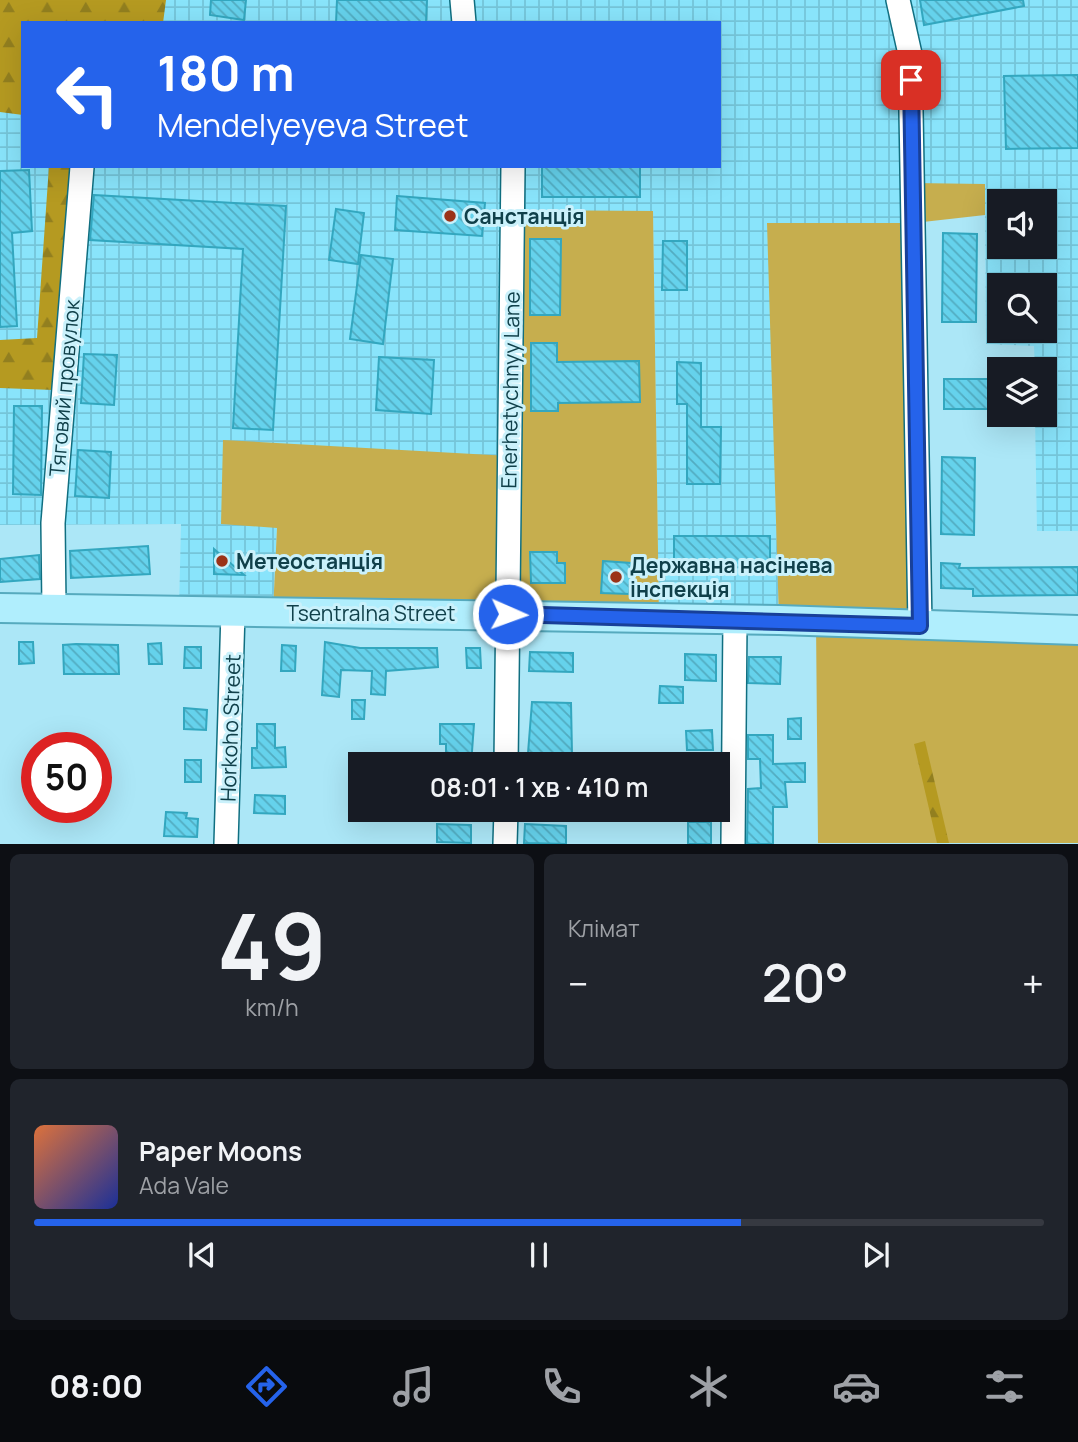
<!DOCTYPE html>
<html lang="uk">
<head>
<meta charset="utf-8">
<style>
  :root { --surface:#171b24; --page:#20242c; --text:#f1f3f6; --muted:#9ea1a6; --line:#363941; --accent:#2563eb }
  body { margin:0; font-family:Manrope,sans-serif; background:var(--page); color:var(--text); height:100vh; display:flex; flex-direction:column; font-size:26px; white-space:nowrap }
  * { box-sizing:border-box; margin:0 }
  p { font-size:23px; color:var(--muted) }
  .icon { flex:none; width:38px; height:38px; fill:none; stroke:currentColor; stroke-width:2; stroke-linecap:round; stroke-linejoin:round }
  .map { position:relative; height:844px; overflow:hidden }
  .drawer { display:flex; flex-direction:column; gap:10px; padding:10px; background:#0d0f14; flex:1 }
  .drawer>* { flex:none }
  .banner { position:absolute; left:21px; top:21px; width:700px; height:147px; border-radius:0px; box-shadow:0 7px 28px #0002; background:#2563eb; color:#fff; overflow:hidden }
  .tools { position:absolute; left:987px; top:189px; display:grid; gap:14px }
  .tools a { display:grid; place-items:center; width:70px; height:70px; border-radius:0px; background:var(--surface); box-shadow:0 7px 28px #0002; font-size:35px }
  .speed { position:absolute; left:21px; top:732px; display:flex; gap:14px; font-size:35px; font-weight:700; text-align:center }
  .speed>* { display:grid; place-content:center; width:91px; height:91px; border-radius:50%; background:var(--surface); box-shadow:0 7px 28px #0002; line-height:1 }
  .speed .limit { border:10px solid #d22; background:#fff; color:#111 }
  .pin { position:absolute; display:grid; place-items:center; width:60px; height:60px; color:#fff; margin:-30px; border-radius:14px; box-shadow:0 4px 10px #0006 }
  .me { position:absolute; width:77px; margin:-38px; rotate:92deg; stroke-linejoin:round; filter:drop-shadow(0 0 5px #0008) }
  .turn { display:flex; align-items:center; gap:24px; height:147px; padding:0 21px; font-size:32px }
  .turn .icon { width:91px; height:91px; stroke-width:2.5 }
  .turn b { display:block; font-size:49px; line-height:60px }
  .big { font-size:52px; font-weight:600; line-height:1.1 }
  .drawer .card { flex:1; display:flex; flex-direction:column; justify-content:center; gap:10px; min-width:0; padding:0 24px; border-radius:10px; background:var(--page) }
  .drawer .dial { align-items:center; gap:0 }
  .dial b { font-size:91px; line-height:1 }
  .song { display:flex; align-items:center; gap:21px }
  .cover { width:84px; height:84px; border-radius:10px; background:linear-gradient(135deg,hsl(20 70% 55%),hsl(230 70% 35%)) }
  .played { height:7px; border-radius:4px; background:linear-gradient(90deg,var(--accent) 70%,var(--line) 70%) }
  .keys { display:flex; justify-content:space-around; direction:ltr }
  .heat { display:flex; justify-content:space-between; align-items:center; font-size:38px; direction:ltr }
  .drawer .tiles { flex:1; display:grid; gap:10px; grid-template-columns:1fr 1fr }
  .card:last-child { grid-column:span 2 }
  .trip { position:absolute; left:348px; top:752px; width:382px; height:70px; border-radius:0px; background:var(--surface); box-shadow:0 7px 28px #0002; font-weight:600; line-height:70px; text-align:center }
  .dock { display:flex; height:112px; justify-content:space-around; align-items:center; background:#090b0e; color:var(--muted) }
  .dock .icon { width:49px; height:49px }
  .dock .on { color:var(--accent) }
  .dock b { font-size:32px; color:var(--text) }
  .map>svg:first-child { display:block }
</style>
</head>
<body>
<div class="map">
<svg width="1078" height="844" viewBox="0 0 1078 844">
  <defs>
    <pattern id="industrial-grid" width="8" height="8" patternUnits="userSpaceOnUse" patternTransform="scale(1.75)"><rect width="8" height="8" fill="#89e4fb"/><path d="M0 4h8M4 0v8" fill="none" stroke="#75c5d9"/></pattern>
    <pattern id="forest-firs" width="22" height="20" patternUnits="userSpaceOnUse" patternTransform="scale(1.75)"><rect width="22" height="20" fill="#b59a21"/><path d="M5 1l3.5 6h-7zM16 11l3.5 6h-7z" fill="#927f1f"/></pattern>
    <pattern id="building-back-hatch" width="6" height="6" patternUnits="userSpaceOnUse" patternTransform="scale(1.75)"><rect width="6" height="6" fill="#65d2ec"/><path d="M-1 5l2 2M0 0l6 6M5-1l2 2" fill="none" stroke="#52acc1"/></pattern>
  </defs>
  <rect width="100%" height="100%" fill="#ace7f7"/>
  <!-- industrial -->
  <path fill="url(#industrial-grid)" fill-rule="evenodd" d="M0 0H1078V531H1037L1035 415H1045V369H1035L1034 346 986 344 985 185 913 223H768L779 620 659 619 653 211 509 456 277 527 273 612 179 609 181 524 0 525ZM23 23H719V166H23ZM999 201H1045V247H999ZM999 285H1045V331H999Z"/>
  <!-- grass -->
  <g fill="#c6ae4e">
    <polygon points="913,183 985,184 985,215 914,223 920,625 1078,630 1078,843 818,843 816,621 779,620 767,223 913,223"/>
    <polygon points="512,210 653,211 659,619 273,612 277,528 221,524 223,440 509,456"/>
  </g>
  <!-- forest -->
  <g fill="url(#forest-firs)">
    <polygon points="0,0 166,0 163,23 23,23 23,115 0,112"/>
    <polygon points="49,166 72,166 54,390 0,388 0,340 37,338"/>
    <polygon points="925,741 949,843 937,843 914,744"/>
  </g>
  <!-- building -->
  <g fill="url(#building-back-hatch)" stroke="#33a7bf" stroke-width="2">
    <polygon points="211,0 246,0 244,20 210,15"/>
    <polygon points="337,0 427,0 426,23 336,23"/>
    <polygon points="920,0 1023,0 1024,6 924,25"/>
    <polygon points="1078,75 1078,148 1006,149 1004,76"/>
    <rect x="542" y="167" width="98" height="30"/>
    <polygon points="29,170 32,231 12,233 17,326 0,327 0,171"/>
    <polygon points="94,195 286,206 273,430 233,428 243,249 90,240"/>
    <polygon points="397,196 485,203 482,236 395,230"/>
    <polygon points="336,209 364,213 358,264 329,260"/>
    <polygon points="943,233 977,234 976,322 942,322"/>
    <polygon points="530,239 561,239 560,315 530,315"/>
    <polygon points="663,241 687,241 687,290 662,290"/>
    <polygon points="361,255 393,259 383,344 350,339"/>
    <polygon points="531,343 557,343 557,362 639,361 640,402 558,403 558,411 531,411"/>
    <polygon points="84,354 117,355 114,405 81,403"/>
    <polygon points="379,357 434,360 431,414 376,410"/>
    <polygon points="677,362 701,363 701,427 721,427 720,484 687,484 687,404 677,404"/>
    <rect x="944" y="379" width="55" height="30"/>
    <polygon points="14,406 42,406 41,495 13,494"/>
    <polygon points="78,450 111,452 109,498 75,496"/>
    <polygon points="942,457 975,458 974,535 941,534"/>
    <polygon points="674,536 770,536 770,567 674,568"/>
    <polygon points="148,546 150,574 71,578 70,551"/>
    <polygon points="214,549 244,575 214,574"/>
    <polygon points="530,552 557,552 557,563 565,563 565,583 531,583"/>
    <polygon points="39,555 40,579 0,582 0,559"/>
    <polygon points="603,561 631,563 629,594 601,593"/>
    <polygon points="941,563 960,564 959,568 1078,567 1078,595 973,596 973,589 941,588"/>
    <polygon points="19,642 33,642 34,663 19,664"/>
    <polygon points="325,642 360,648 437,648 438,667 386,671 385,695 371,694 372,671 341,670 339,697 322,695"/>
    <polygon points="161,643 162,664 149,664 148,644"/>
    <polygon points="76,644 118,645 119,674 64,674 63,645"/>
    <polygon points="282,645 296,646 295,671 281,671"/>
    <polygon points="185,647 201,647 201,668 184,668"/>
    <polygon points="466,648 480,648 481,668 467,668"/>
    <polygon points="530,652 573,653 573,672 529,671"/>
    <polygon points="685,654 716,655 716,681 685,680"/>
    <polygon points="749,657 781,657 780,684 748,683"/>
    <polygon points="660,686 683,687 683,703 659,703"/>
    <polygon points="352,700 365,700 364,719 352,719"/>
    <polygon points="532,702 571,703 572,754 528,753"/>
    <polygon points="184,708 207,710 206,730 184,729"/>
    <polygon points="801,718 801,739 788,739 788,719"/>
    <polygon points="257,724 275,724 275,748 285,747 286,767 252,768 252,748 257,748"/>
    <polygon points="440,724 474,724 471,765 446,765 446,744 440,744"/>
    <polygon points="712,730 713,750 687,750 686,731"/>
    <polygon points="748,735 773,735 773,764 805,763 805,782 785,782 787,807 773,807 773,844 747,844 748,789 761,788 760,759 748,759"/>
    <rect x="185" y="760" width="16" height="22"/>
    <polygon points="255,795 285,796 285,814 254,813"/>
    <polygon points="166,812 187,813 186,818 198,819 197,837 164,836"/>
    <rect x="688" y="822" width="23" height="22"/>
    <polygon points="437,824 471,825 471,843 437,842"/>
    <polygon points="525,824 566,826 566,844 524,843"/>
  </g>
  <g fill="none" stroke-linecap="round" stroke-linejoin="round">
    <defs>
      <g id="minor">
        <polyline points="462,0 464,23"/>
        <polyline points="898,0 910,54 920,626"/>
        <polyline points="54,608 53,523 82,167"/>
        <polyline points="506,765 513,166"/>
        <polyline points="226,844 233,612"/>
        <polyline points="505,844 506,810"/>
        <polyline points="733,844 735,620"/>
      </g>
      <polyline id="major" points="0,608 779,620 1078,630"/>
    </defs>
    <!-- minor casing -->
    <use href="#minor" stroke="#106f81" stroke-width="26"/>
    <!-- major casing -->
    <use href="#major" stroke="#56aabe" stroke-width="32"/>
    <!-- minor -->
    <use href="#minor" stroke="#fff" stroke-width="23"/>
    <!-- major -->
    <use href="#major" stroke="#b0eefd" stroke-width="28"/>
  </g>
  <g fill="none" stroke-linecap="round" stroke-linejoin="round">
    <defs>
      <polyline id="route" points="508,614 920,626 911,80"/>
    </defs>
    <!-- route casing -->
    <use href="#route" stroke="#184099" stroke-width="18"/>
    <!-- route -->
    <use href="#route" stroke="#2563eb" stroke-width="12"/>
  </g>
  <!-- markers -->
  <g fill="#9b3318" stroke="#caf1fb" stroke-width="2.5">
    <circle cx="450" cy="216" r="7"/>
    <circle cx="222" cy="561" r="7"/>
    <circle cx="616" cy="577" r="7"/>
  </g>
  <g text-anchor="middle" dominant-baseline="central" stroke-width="6" stroke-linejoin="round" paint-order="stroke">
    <!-- poi labels -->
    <g font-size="21" font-weight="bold" fill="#10404a" stroke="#caf1fb" text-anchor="start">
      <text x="464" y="216">Санстанція</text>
      <text x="236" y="561">Метеостанція</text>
      <text x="630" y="565">Державна насiнева<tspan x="630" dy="24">iнспекцiя</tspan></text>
    </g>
    <!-- street labels -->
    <g font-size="21" fill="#10404a" stroke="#caf1fb">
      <text transform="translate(64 388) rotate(-85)">Тяговий провулок</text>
      <text transform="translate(510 390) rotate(-89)">Enerhetychnyy Lane</text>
      <text x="371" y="613">Tsentralna Street</text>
      <text transform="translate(230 728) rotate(-88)">Horkoho Street</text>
    </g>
  </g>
</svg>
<div class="tools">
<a><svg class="icon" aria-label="sound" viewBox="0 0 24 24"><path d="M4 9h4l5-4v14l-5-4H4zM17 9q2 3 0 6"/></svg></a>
<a><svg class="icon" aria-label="search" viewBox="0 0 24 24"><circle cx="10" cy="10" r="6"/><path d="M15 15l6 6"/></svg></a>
<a><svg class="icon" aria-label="layers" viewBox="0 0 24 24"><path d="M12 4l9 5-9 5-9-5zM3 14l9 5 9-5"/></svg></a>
</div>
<div class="speed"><div class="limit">50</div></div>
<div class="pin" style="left:911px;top:80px;background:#d93025"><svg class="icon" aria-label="arrive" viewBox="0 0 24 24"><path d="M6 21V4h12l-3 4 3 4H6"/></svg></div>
<svg class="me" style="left:508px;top:614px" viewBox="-20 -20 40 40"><circle r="17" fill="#2563eb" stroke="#fff" stroke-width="3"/><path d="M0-11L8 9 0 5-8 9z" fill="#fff"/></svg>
<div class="trip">08:01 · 1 хв · 410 m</div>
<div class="banner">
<div class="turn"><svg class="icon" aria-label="left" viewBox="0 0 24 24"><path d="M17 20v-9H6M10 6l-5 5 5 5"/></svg><div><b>180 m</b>Mendelyeyeva Street</div></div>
</div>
</div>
<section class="drawer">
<div class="tiles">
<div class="card dial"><b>49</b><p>km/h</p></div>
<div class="card"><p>Клімат</p>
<div class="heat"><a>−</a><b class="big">20°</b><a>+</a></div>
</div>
<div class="card">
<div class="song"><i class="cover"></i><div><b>Paper Moons</b><p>Ada Vale</p></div></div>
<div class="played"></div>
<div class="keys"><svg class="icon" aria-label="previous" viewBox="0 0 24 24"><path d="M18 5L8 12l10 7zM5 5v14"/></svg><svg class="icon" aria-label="pause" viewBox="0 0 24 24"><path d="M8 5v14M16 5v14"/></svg><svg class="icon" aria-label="next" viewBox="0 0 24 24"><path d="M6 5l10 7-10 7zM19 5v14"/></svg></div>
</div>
</div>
</section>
<nav class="dock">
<b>08:00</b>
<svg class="icon on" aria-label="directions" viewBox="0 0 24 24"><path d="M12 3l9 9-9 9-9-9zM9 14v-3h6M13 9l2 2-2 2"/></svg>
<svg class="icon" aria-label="music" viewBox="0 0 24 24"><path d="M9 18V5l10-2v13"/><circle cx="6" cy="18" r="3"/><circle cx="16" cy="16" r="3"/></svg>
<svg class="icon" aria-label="phone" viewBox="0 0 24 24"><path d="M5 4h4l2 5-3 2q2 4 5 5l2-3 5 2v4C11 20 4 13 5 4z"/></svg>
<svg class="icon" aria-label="climate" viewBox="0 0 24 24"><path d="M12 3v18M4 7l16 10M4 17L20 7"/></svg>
<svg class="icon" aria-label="car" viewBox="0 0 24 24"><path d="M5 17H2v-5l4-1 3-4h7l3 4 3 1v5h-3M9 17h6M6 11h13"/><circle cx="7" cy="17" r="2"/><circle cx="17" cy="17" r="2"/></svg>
<svg class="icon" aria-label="filters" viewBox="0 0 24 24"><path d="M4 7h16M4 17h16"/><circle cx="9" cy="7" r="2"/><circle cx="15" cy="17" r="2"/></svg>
</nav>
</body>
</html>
